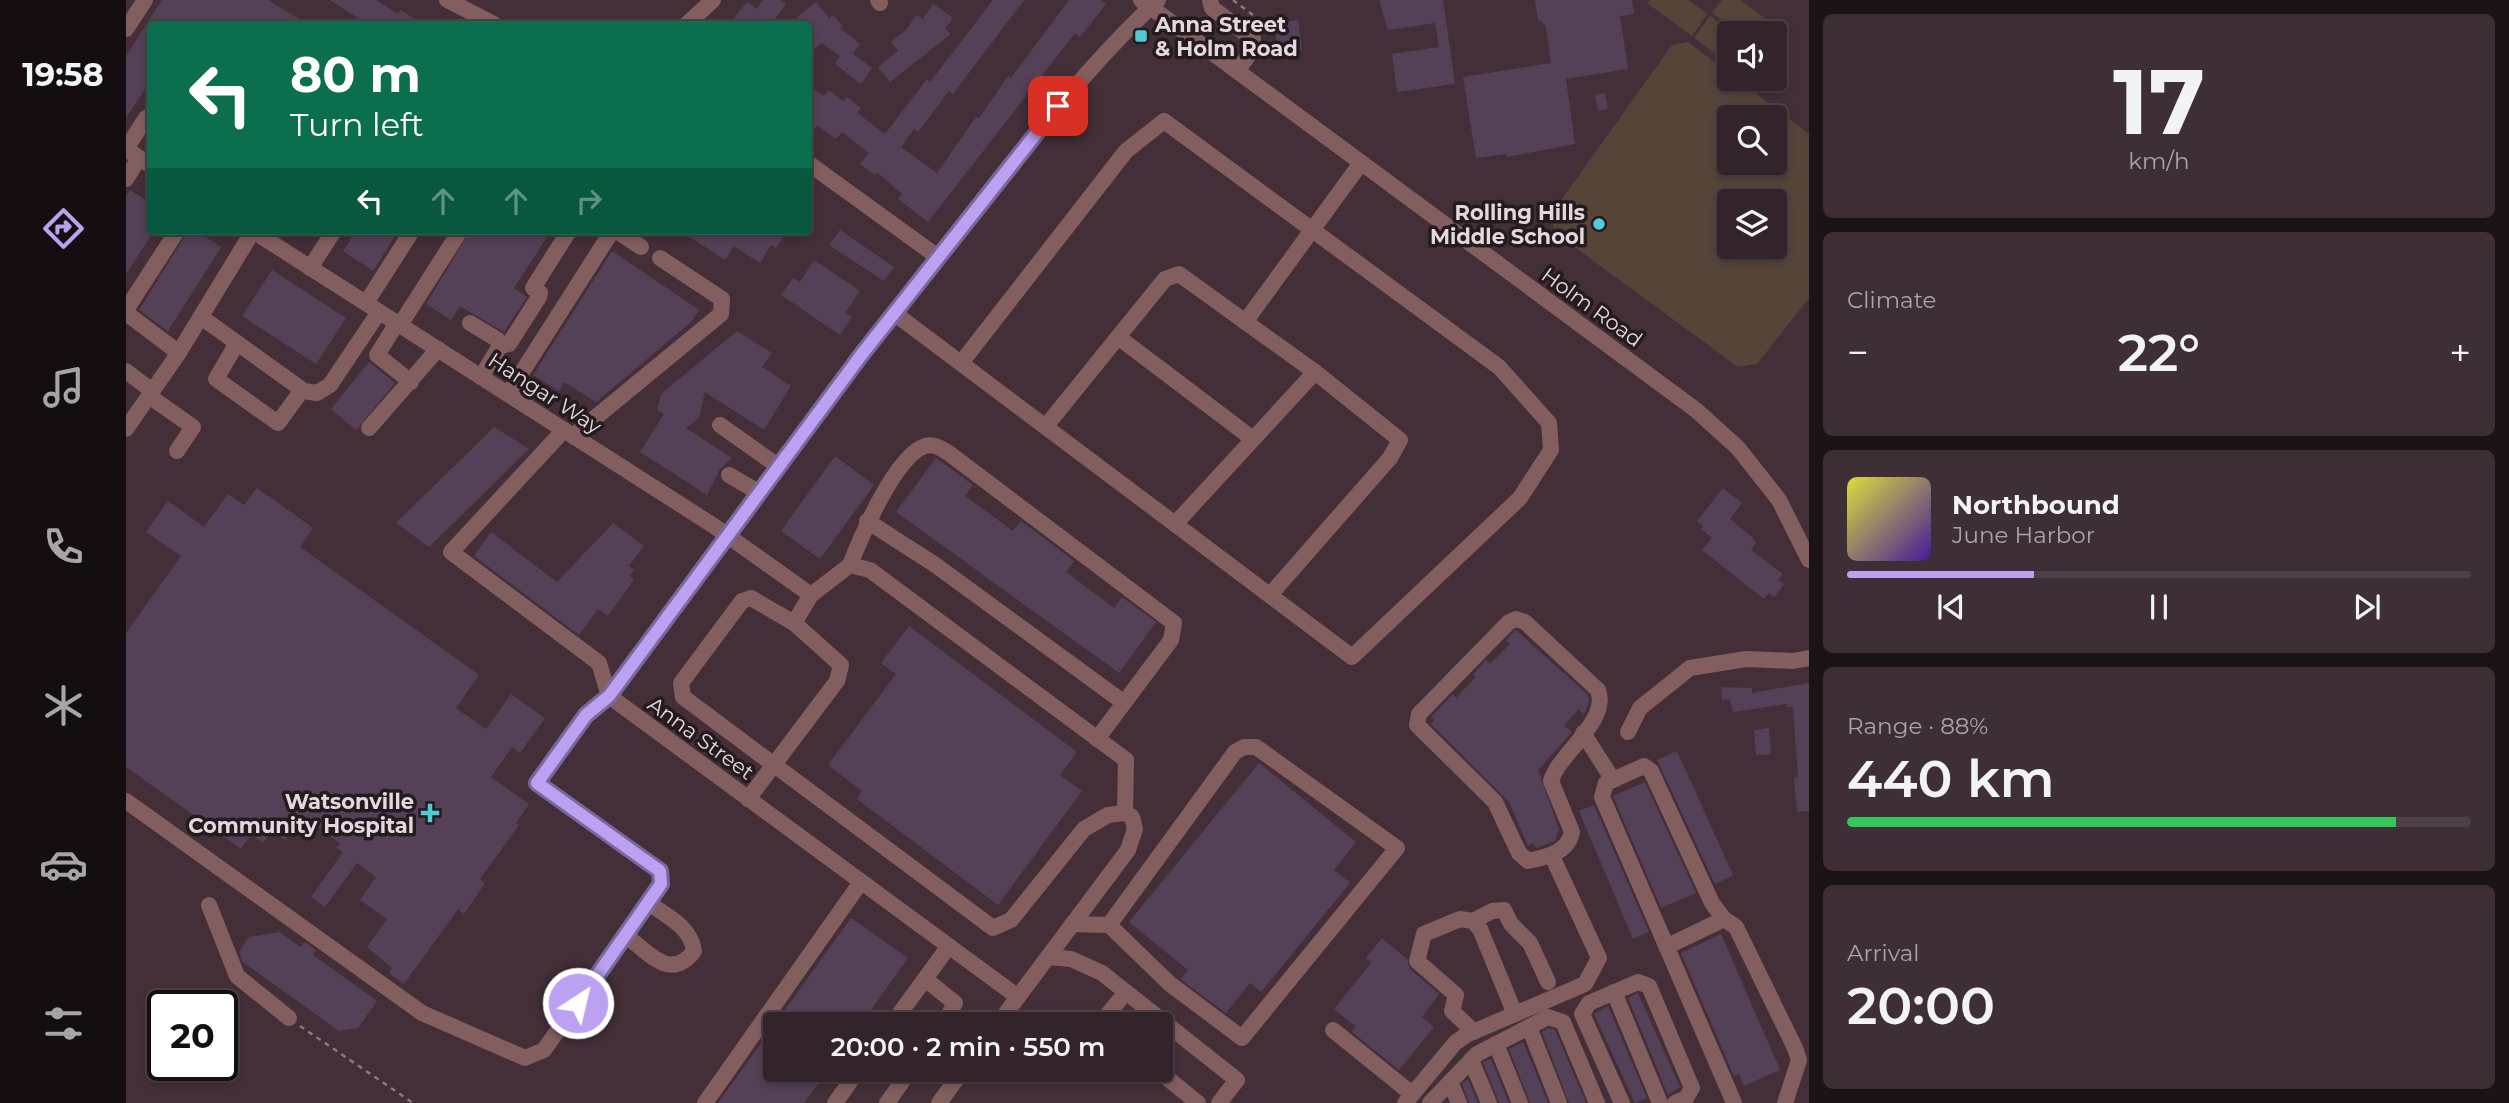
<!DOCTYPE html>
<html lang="en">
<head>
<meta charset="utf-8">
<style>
  :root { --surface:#33232a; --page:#3e2f36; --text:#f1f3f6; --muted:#a9a4a8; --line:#4e4047; --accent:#bca0f2 }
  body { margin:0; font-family:Montserrat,sans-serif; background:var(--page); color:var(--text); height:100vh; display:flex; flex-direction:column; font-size:26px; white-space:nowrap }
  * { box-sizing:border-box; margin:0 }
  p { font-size:23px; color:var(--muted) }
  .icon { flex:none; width:38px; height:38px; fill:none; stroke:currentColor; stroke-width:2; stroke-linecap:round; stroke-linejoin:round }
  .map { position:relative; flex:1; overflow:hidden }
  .side { display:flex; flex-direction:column; gap:14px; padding:14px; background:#1c1317; width:700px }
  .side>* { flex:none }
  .banner { position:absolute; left:21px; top:21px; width:665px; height:214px; border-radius:7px; box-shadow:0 4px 10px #0003,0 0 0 2px var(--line); background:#0b6e4f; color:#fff; overflow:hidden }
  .tools { position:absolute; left:1591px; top:21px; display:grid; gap:14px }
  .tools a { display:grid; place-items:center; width:70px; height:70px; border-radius:7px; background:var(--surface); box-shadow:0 4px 10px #0003,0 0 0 2px var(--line); font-size:35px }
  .speed { position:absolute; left:21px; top:990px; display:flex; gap:14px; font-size:35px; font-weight:700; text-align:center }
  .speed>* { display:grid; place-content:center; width:91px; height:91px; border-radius:50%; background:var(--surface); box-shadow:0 4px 10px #0003,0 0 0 2px var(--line); line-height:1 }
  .speed .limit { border:4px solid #111; border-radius:10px; background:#fff; color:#111 }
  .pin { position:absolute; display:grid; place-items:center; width:60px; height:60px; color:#fff; margin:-30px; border-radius:14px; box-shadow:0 4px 10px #0006 }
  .me { position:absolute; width:77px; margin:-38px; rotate:35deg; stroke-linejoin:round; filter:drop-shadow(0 0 5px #0008) }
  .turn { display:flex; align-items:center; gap:24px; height:147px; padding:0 28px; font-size:32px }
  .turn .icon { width:91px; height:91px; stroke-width:2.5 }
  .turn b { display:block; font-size:49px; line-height:60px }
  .lanes { display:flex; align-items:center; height:66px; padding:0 28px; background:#0003; justify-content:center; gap:35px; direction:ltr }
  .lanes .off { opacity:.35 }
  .big { font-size:52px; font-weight:600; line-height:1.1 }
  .side .widget { flex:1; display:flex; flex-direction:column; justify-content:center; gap:10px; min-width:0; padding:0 24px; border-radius:10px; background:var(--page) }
  .side .dial { align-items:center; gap:0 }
  .dial b { font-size:91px; line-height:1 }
  .song { display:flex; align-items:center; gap:21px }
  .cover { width:84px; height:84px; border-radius:10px; background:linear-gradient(135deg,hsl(60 70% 55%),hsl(260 70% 35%)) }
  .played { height:7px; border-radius:4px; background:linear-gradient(90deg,var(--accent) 30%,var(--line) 30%) }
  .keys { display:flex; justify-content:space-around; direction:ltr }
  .heat { display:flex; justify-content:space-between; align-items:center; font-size:38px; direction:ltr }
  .charge { height:10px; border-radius:5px; background:linear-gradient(90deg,#34c759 88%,var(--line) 0) }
  .trip { position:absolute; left:637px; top:1012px; width:410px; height:70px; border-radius:7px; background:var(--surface); box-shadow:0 4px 10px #0003,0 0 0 2px var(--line); font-weight:600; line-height:70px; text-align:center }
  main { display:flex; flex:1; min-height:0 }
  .menu { display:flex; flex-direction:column; width:126px; justify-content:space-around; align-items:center; background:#140e11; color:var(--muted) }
  .menu .icon { width:49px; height:49px }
  .menu .on { color:var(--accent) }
  .menu b { font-size:32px; color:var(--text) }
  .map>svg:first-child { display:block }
</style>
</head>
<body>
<main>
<nav class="menu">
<b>19:58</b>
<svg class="icon on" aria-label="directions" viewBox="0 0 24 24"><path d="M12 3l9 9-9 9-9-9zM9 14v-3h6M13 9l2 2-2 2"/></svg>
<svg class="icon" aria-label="music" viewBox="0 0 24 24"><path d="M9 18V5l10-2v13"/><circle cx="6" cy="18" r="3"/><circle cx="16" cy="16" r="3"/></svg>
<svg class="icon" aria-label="phone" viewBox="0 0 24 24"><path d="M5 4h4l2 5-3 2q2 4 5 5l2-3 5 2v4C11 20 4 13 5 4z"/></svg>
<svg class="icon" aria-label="climate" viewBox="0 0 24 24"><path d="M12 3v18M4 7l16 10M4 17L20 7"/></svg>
<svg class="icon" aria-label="car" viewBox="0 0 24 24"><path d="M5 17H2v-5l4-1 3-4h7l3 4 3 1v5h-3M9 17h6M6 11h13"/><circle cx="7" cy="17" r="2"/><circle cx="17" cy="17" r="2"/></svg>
<svg class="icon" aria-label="filters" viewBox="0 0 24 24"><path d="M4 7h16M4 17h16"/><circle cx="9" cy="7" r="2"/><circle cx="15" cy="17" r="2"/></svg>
</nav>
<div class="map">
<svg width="1683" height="1103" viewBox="0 0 1683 1103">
  <rect width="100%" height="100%" fill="#442f38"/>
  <!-- green -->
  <g fill="#564439" fill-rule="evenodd">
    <polygon points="1524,0 1562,0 1581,14 1566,36 1521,3"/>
    <polygon points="1596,0 1614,0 1644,22 1635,33 1614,33 1586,13"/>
    <polygon points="1584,16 1607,33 1603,33 1603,64 1568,38"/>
    <path d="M1562 42 1603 73V79H1611L1683 134V298L1631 364 1612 367 1428 232 1426 213 1546 45ZM1648 117V163H1603V117ZM1648 201V247H1603V201Z"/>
  </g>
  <!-- building -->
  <g fill="#544157">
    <polygon points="36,0 142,0 181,24 24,24 24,93 19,89 0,118 0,56"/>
    <polygon points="204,0 250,0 272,14 275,10 295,24 241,24"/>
    <polygon points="637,0 654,0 660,4 645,24 603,24 621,2 631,9"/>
    <polygon points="867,0 898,0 827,94 823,91 792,132 788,129 775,147 811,173 850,117 853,118 882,76 885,78 943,0 974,0 980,4 954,37 949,33 802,222 772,199 776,194 751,172 749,175 734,164 743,153 716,132 710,139 691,125 682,137 682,85 698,96 702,90 717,101 721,97 735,108 731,113 759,134 801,79 804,82"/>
    <polygon points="1253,0 1317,0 1329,84 1271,92 1266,54 1313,47 1309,23 1262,30"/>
    <polygon points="1409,0 1506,0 1508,14 1494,16 1502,69 1440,79 1449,144 1381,157 1380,154 1350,158 1337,77 1425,63 1420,26 1412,19"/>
    <polygon points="690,2 703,18 707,15 717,26 714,28 734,44 727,54 746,68 735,84 709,64 714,56 696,43 682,54 682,24 675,24 670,18"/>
    <polygon points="807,4 827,18 819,29 825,34 764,82 752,67 772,51 765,42 781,29 790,15 797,19"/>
    <polygon points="1172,20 1176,50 1153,54 1148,24"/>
    <polygon points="1479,93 1482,109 1472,111 1469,95"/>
    <polygon points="4,190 24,203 24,237 0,274 0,196"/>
    <polygon points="714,230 768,267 758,281 703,245"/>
    <polygon points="62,231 70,231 95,247 42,331 13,310"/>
    <polygon points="230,231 272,231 247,271 217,251"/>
    <polygon points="344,231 425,231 388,288 401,297 378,332 334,306 325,320 300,304"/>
    <polygon points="555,231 662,231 650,248 645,245 634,263 608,246 599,260"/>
    <polygon points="486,251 573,310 564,323 470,402 438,382 433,391 407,375"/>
    <polygon points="688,260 734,291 719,313 726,317 714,335 655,295 667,278 674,282"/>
    <polygon points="146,270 220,318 190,364 116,316"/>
    <polygon points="611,331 646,353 636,367 665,386 638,430 579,392 573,418 560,428 606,458 594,469 581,495 514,452 538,414 531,410 535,394"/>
    <polygon points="243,362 269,383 230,430 205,409"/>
    <polygon points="368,427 403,449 303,547 270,523"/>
    <polygon points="709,456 748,485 694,559 655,531"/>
    <polygon points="810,458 847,485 839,496 887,531 895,521 948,561 940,572 988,608 996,597 1030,622 993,673 770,512"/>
    <polygon points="131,488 187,528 174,547 353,675 330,708 360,729 385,694 419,718 394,753 386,747 365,777 403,804 390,823 393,825 354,879 359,883 338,914 332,909 278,984 263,973 266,968 241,947 261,919 234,900 250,877 231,863 199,907 185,897 217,852 210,848 214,843 189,825 181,837 168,828 159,840 146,831 137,843 125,835 115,849 0,767 0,633 55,556 20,532 42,501 78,527 102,494 118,505"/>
    <polygon points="1597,488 1616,503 1604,519 1626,537 1630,543 1625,550 1657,574 1652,580 1658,584 1648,597 1643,593 1638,599 1576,550 1586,538 1575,529 1577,526 1571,521"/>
    <polygon points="487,523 518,546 503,566 508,570 504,576 508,580 482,616 472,609 453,635 348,556 365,532 431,582"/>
    <polygon points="783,626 951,752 934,775 956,791 872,905 731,799 736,791 702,765 770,674 755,663"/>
    <polygon points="1390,630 1462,695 1463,701 1458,714 1453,709 1438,725 1446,732 1412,770 1433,829 1429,841 1410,848 1407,843 1402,846 1383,802 1305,724 1309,720 1305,717 1327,694 1330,698 1350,677 1347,674 1360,660 1364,664 1384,644 1380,640"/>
    <polygon points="1683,683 1683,811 1671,812 1668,778 1672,777 1667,707 1661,707 1661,704 1607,712 1604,699 1596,700 1595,687 1626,688 1626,693"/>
    <polygon points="1643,728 1645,754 1630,755 1628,730"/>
    <polygon points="1551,751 1607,875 1589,884 1531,760"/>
    <polygon points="1133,763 1230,842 1208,870 1224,883 1135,992 1124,983 1100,1013 1054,979 1062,970 1003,922"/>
    <polygon points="1519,782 1570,893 1535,908 1487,796"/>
    <polygon points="1468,805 1523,932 1507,939 1453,811"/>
    <polygon points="725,918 782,958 735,1024 649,1024 649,1069 703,1069 678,1103 592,1103"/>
    <polygon points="153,932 175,947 179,942 190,950 187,955 251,1001 232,1028 213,1031 117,962 113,952 123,937"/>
    <polygon points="1595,934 1654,1070 1618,1086 1613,1074 1608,1076 1555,953"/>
    <polygon points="1256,938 1281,959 1284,969 1313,994 1296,1017 1308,1027 1273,1070 1226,1032 1230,1027 1208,1009 1245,963 1240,958"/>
    <polygon points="1512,993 1554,1087 1542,1095 1502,998"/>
    <polygon points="1482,1006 1521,1098 1509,1103 1468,1014"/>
    <polygon points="1423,1028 1429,1030 1460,1103 1443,1103 1416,1032"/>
    <polygon points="1397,1042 1422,1103 1404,1103 1383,1049"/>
    <polygon points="1365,1059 1383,1103 1373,1103 1357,1062"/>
    <polygon points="1342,1079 1352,1103 1343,1103 1336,1084"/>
  </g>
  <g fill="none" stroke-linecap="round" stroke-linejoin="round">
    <!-- path -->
    <g stroke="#8a7880" stroke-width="2.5" stroke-dasharray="5 5" stroke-linecap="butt">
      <polyline points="1107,0 1140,25 1139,29"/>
      <polyline points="174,1026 287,1103"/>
    </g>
    <!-- minor -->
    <g stroke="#825f5e" stroke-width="16">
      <polyline points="321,0 368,24"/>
      <polyline points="752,0 754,3"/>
      <polyline points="1015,0 1570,410 1612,448 1653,500 1683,560"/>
      <polyline points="1084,0 1086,8 1127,39 1127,49 1111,71"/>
      <polyline points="561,24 587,0"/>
      <polyline points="0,29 19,0"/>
      <polyline points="24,121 20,118 0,149 24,165"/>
      <polyline points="682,163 812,257"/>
      <polyline points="0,179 13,158"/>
      <polyline points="127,231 588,526 685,595"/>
      <polyline points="491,231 515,247"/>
      <polyline points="184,268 208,231"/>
      <polyline points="240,303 286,231"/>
      <polyline points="0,310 51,231"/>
      <polyline points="0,313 53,353"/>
      <polyline points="768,313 1226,657 1394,498 1425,450 1423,423 1373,367 1038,121 1000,151 835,363"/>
      <polyline points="75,317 178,391 191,393 204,385 253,312"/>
      <polyline points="1119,322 1235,163"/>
      <polyline points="271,323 251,355 285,382"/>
      <polyline points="344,323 372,340 374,346 355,377"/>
      <polyline points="274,325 334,231"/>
      <polyline points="992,337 1127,439"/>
      <polyline points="111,343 90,379 152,423 176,390"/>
      <polyline points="374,346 383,344 413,297 414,293 407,288 443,231"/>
      <polyline points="0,371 26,391"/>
      <polyline points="382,394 486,231"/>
      <polyline points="23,396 67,427 51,451"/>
      <polyline points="594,425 652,466"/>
      <polyline points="920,426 1039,279 1053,274 1189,372 1274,440 1264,458 1144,595"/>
      <polyline points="243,428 312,349"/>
      <polyline points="0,429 52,354 127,231"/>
      <polyline points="447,436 595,314 596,299 534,258"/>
      <polyline points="603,475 632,492"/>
      <polyline points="741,521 808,564 997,702"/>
      <polyline points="1049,524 1189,372"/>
      <path d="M724 565C735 537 769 456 799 446 808 443 816 449 824 454L1048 623 1045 640 971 739"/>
      <path d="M1390 619 1399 622 1472 690C1484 721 1433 753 1425 781L1446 832C1442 853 1420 857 1402 861L1393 853 1369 802 1291 725 1293 714 1383 622Z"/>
      <polyline points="668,623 625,598 616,601 555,683 557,697 867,928 885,920 958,829 982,815 999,813 1006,817 1009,829 1002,850 892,997"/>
      <polyline points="1502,732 1514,708 1564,668 1620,659 1667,661 1683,658"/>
      <polyline points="1457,733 1487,780"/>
      <polyline points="622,799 711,681 715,665 668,623 685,595 724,565 744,570 1000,760 999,813"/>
      <polyline points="0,801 296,1013 399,1058 418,1050 535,884 534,871 411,783 460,715 483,696 473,663 325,552 438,430"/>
      <polyline points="83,905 111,976 163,1018"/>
      <polyline points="1347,921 1366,911 1378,910 1385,924 1404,943 1422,982"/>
      <polyline points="946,924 983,925 1044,984 1116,1038 1271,848 1130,747 1118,747 1109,752 983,925"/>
      <path d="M499 935C523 953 545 982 568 951 565 927 541 916 522 903"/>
      <polyline points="1542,946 1598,919"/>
      <polyline points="922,957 945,959 976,973 1111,1080 1093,1103"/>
      <polyline points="799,979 829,1003 818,1024"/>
      <polyline points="1488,992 1534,1103"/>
      <polyline points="766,1024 823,946"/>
      <path d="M872 1024 892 997 483 696C594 544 705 392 822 244 889 160 953 74 1032 0"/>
      <polyline points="974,1024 1000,992"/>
      <polyline points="1403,1027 1433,1103"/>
      <polyline points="1207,1030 1286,1094"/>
      <polyline points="1348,1032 1326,1011 1330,995 1291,961 1298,934 1334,919 1347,921 1354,929 1389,1014"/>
      <polyline points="1370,1044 1394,1103"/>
      <polyline points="1345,1060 1363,1103"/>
      <polyline points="1030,1069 1072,1103"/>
      <polyline points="1324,1082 1333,1103"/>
      <polyline points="579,1103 735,882"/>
      <polyline points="709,1103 733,1069"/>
      <polyline points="761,1103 785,1069"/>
      <polyline points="813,1103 838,1069"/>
      <polyline points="1279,1103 1329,1043 1340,1035 1459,984 1473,958 1426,856"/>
      <polyline points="1304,1103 1351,1054 1422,1017 1437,1022 1471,1103"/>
      <polyline points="1496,1103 1456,1014 1463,1003 1512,982 1523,986 1566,1088 1560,1098 1549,1103"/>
      <polyline points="1608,1103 1476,797 1480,783 1518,766 1525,771 1586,903 1598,919 1610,927 1669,1048 1673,1060 1659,1103"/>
    </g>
  </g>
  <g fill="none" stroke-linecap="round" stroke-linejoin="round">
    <defs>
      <polyline id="route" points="452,1003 535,884 534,871 411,783 460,715 483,696 736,354 932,106"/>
    </defs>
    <!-- route casing -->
    <use href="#route" stroke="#7a689d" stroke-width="18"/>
    <!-- route -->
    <use href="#route" stroke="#bca0f2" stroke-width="12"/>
  </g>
  <!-- markers -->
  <g fill="#52cbd7" stroke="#241b1f" stroke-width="2.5">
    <rect x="1008" y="29" width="14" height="14" rx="3.5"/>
    <circle cx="1473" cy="224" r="7"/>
    <path d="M300.5 802.5h7v7h7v7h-7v7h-7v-7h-7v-7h7z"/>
  </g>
  <g text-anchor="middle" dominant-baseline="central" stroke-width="7" stroke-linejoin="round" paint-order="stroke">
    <!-- poi labels -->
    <g font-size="21" font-weight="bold" fill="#e5d7dd" stroke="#241b1f" text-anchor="end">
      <text x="1029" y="24" text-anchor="start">Anna Street<tspan x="1029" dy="24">&amp; Holm Road</tspan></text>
      <text x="1459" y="212">Rolling Hills<tspan x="1459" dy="24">Middle School</tspan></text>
      <text x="288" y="801">Watsonville<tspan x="288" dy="24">Community Hospital</tspan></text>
    </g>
    <!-- street labels -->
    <g font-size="21" fill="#e5d7dd" stroke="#241b1f">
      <text transform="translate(1466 307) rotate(36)">Holm Road</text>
      <text transform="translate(419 393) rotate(33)">Hangar Way</text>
      <text transform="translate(575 738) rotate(36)">Anna Street</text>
    </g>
  </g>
</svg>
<div class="tools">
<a><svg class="icon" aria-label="sound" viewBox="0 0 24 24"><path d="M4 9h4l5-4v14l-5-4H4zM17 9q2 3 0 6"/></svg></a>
<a><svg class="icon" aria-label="search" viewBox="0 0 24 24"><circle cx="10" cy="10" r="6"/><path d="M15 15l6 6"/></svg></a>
<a><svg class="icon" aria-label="layers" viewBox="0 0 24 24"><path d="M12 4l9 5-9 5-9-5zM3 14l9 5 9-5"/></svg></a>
</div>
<div class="speed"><div class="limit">20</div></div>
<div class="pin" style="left:932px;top:106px;background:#d93025"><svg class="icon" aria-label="arrive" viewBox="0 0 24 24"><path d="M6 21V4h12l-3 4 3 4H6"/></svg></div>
<svg class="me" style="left:452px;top:1003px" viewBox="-20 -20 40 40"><circle r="17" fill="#bca0f2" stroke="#fff" stroke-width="3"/><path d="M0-11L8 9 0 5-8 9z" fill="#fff"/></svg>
<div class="trip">20:00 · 2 min · 550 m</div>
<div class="banner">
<div class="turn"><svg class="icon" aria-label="left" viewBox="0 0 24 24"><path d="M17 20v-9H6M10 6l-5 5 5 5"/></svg><div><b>80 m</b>Turn left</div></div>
<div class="lanes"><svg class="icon" aria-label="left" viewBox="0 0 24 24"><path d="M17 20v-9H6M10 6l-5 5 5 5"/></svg><svg class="icon off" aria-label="ahead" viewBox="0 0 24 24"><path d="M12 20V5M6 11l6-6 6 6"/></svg><svg class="icon off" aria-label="ahead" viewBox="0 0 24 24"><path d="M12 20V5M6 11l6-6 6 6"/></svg><svg class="icon off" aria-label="right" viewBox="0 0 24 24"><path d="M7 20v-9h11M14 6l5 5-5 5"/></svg></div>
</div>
</div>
<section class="side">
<div class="widget dial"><b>17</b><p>km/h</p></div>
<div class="widget"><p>Climate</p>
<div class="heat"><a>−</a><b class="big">22°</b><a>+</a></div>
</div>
<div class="widget">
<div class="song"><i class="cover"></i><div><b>Northbound</b><p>June Harbor</p></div></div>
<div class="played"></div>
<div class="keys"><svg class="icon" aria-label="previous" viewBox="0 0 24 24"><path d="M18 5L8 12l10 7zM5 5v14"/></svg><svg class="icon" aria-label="pause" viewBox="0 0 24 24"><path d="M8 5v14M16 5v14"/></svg><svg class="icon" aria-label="next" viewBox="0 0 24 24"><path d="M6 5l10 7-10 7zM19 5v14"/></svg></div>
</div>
<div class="widget"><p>Range · 88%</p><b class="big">440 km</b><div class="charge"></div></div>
<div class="widget"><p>Arrival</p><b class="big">20:00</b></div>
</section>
</main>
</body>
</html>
